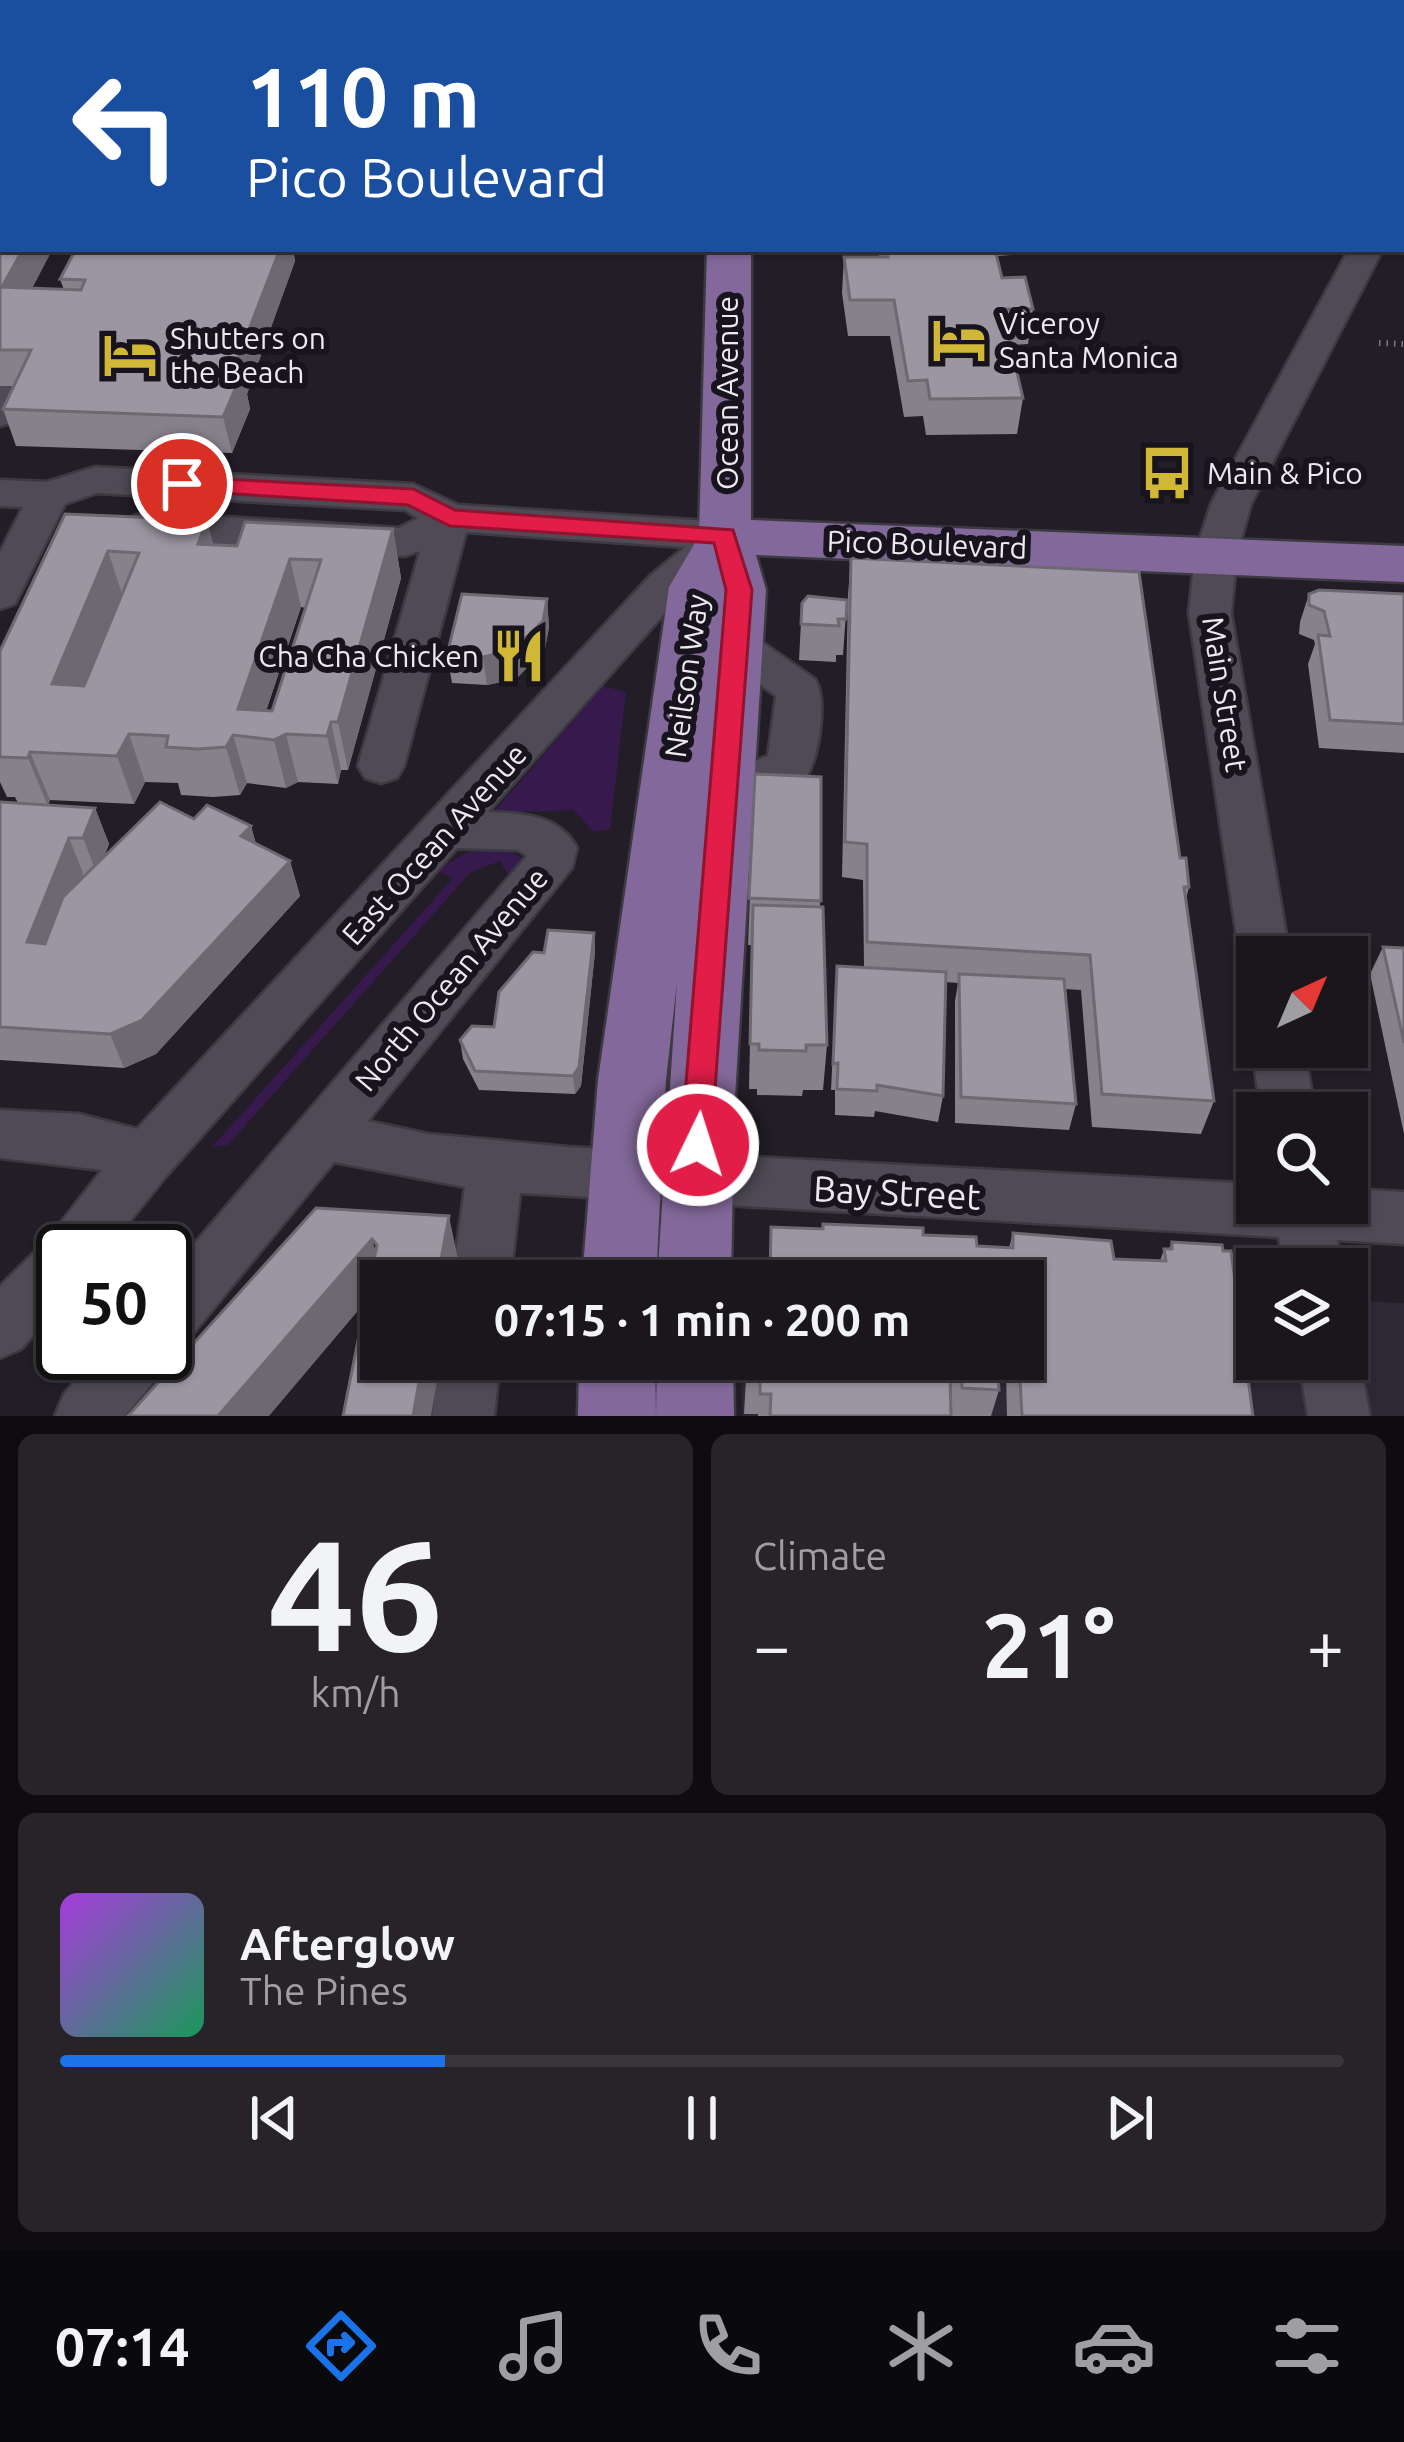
<!DOCTYPE html>
<html lang="en">
<head>
<meta charset="utf-8">
<style>
  :root { --surface:#1a161c; --page:#272329; --text:#f1f3f6; --muted:#9f9fa3; --line:#38353b; --accent:#1a73e8 }
  body { margin:0; font-family:Ubuntu,sans-serif; background:var(--page); color:var(--text); height:100vh; display:flex; flex-direction:column; font-size:45px; white-space:nowrap }
  * { box-sizing:border-box; margin:0 }
  p { font-size:39px; color:var(--muted) }
  .icon { flex:none; width:66px; height:66px; fill:none; stroke:currentColor; stroke-width:2; stroke-linecap:round; stroke-linejoin:round }
  .map { position:relative; height:1416px; overflow:hidden }
  .drawer { display:flex; flex-direction:column; gap:18px; padding:18px; background:#0e0c0f; flex:1 }
  .drawer>* { flex:none }
  .top-card { position:absolute; left:0px; top:0px; width:1404px; height:252px; box-shadow:0 3px 9px #0004,0 0 0 3px var(--line); background:#1a4fa0; color:#fff; overflow:hidden }
  .needle { width:78px; rotate:44deg }
  .controls { position:absolute; left:1236px; top:936px; display:grid; gap:24px }
  .controls a { display:grid; place-items:center; width:132px; height:132px; border-radius:0px; background:var(--surface); box-shadow:0 3px 9px #0004,0 0 0 3px var(--line); font-size:60px }
  .speed { position:absolute; left:36px; top:1224px; display:flex; gap:24px; font-size:60px; font-weight:700; text-align:center }
  .speed>* { display:grid; place-content:center; width:156px; height:156px; border-radius:50%; background:var(--surface); box-shadow:0 3px 9px #0004,0 0 0 3px var(--line); line-height:1 }
  .speed .limit { border:6px solid #111; border-radius:18px; background:#fff; color:#111 }
  .pin { position:absolute; display:grid; place-items:center; width:102px; height:102px; color:#fff; margin:-51px; border:6px solid #fff; border-radius:50%; box-shadow:0 3px 12px #0007 }
  .me { position:absolute; width:132px; margin:-66px; rotate:4deg; stroke-linejoin:round; filter:drop-shadow(0 0 9px #0008) }
  .turn { display:flex; align-items:center; gap:42px; height:252px; padding:0 48px; font-size:54px }
  .turn .icon { width:156px; height:156px; stroke-width:2.5 }
  .turn b { display:block; font-size:84px; line-height:102px }
  .big { font-size:90px; font-weight:700; line-height:1.1 }
  .drawer .card { flex:1; display:flex; flex-direction:column; justify-content:center; gap:18px; min-width:0; padding:0 42px; border-radius:18px; background:var(--page) }
  .drawer .dial { align-items:center; gap:0 }
  .dial b { font-size:156px; line-height:1 }
  .song { display:flex; align-items:center; gap:36px }
  .cover { width:144px; height:144px; border-radius:18px; background:linear-gradient(135deg,hsl(280 70% 55%),hsl(150 70% 35%)) }
  .played { height:12px; border-radius:6px; background:linear-gradient(90deg,var(--accent) 30%,var(--line) 30%) }
  .keys { display:flex; justify-content:space-around; direction:ltr }
  .heat { display:flex; justify-content:space-between; align-items:center; font-size:66px; direction:ltr }
  .drawer .tiles { flex:1; display:grid; gap:18px; grid-template-columns:1fr 1fr }
  .card:last-child { grid-column:span 2 }
  .trip { position:absolute; left:360px; top:1260px; width:684px; height:120px; border-radius:0px; background:var(--surface); box-shadow:0 3px 9px #0004,0 0 0 3px var(--line); font-weight:700; line-height:120px; text-align:center }
  .tabs { display:flex; height:192px; justify-content:space-around; align-items:center; background:#0a090b; color:var(--muted) }
  .tabs .icon { width:84px; height:84px }
  .tabs .current { color:var(--accent) }
  .tabs b { font-size:54px; color:var(--text) }
  .map>svg:first-child { display:block }
</style>
</head>
<body>
<div class="map">
<svg width="1404" height="1416" viewBox="0 0 1404 1416">
  <rect width="100%" height="100%" fill="#221d26"/>
  <!-- built -->
  <polygon fill="#2e2735" points="749,1258 1217,1283 1227,1291 1257,1293 1257,1359 1347,1359 1347,1300 1404,1303 1404,1416 742,1416 741,1359 1023,1359 1023,1281 740,1281 740,1266"/>
  <!-- green -->
  <g fill="#361a4d">
    <polygon points="603,686 626,692 610,829 594,832 573,810 493,813"/>
    <polygon points="505,848 525,860 511,880 500,861 471,872 228,1145 212,1147 453,878 435,870 472,850"/>
  </g>
  <g fill="none" stroke-linecap="round" stroke-linejoin="round">
    <defs>
      <g id="minor">
        <rect x="986" y="0" width="28" height="3"/>
        <rect x="1401" y="134" width="3" height="20"/>
        <rect x="1401" y="199" width="3" height="20"/>
        <polygon points="1349,249 1383,249 1251,504 1237,554 1231,613 1290,957 1257,957 1257,975 1247,972 1240,957 1189,613 1195,554 1211,504"/>
        <polygon points="15,374 34,385 14,422 0,426 0,379"/>
        <path d="M95 467 413 484 458 505 725 522 740 526 746 536 680 596 488 812C522 813 560 815 577 848L572 868 368 1121 428 1134 568 1147 1257 1184V1203H1347V1189L1404 1192V1244L1337 1240 1342 1269H1284L1279 1237 520 1193 510 1281H452L465 1187 334 1162 186 1342 167 1350 160 1374 125 1416H55L64 1394 100 1353H165V1278L527 856 518 850 457 848 167 1175 106 1251H63V1302L21 1349 0 1358V1286L48 1239 102 1170 0 1158V1110L79 1114 137 1129 650 576 685 547 466 532 404 766 397 778 381 783 365 778 358 766 420 551 405 556 148 540 134 536 128 526 134 516 148 512 399 528 418 518 405 510 97 493 65 504 15 604 0 609V552L23 507 0 506V480L47 482Z"/>
        <path d="M734 629 749 633 815 679C828 701 819 756 806 778L724 810 707 805 701 792 707 779 768 756 776 696 719 655 712 644 719 633Z"/>
        <polygon points="1257,1036 1257,1047 1304,1047 1315,1113 1261,1113 1252,1047"/>
        <polygon points="1347,1337 1359,1359 1370,1416 1308,1416 1299,1359 1347,1359"/>
        <polygon points="440,1359 500,1359 494,1416 432,1416"/>
      </g>
      <g id="major">
        <rect x="677" y="0" width="36" height="3"/>
        <rect x="723" y="0" width="36" height="3"/>
        <polygon points="707,249 751,249 751,520 1404,546 1404,582 756,555 766,590 734,1113 731,1281 657,1281 677,982 666,1080 656,1281 582,1281 598,1080 669,587 699,536"/>
        <polygon points="579,1359 655,1359 656,1416 578,1416"/>
        <polygon points="657,1359 733,1359 734,1416 656,1416"/>
      </g>
    </defs>
    <!-- minor casing -->
    <use href="#minor" stroke="#3c3a40" stroke-width="5"/>
    <!-- major casing -->
    <use href="#major" stroke="#3c3a40" stroke-width="5"/>
    <!-- path -->
    <polyline stroke="#7f7b83" stroke-width="6" stroke-dasharray="1.5 6" stroke-linecap="butt" points="1379,343 1404,344"/>
    <!-- minor -->
    <use href="#minor" fill="#4f4a55" fill-rule="evenodd"/>
    <!-- major -->
    <use href="#major" fill="#83699b" fill-rule="evenodd"/>
  </g>
  <!-- wall -->
  <g fill="#86818b" fill-rule="evenodd">
    <polygon points="13,0 177,0 175,3 13,3"/>
    <polygon points="0,216 51,252 32,288 64,290 60,279 76,249 293,249 295,261 247,394 250,409 232,453 16,446 3,409 14,386 0,386"/>
    <polygon points="878,249 995,249 1002,278 1033,309 1028,344 1010,345 1023,398 1017,434 926,435 923,416 904,417 890,336 848,336 842,293 844,257 879,257"/>
    <polygon points="997,249 1066,249 1066,251 998,256"/>
    <path d="M65 514 213 545 237 546 393 529 401 578 348 770H341L338 784 298 782 286 788 247 783 240 795 213 797 181 795 178 783 145 782 134 804 50 800 48 805 95 808 109 844 104 857 194 819 251 826 256 844 290 861 300 896 156 1054 124 1068 0 1060V802L18 803 15 797H7L0 782V651ZM301 607 305 608 272 711H266Z"/>
    <polygon points="851,558 1180,858 1189,887 1186,899 1214,1101 1201,1134 1092,1127 1081,990 1065,989 1076,1104 1069,1130 955,1123 955,1001 958,983 945,982 943,1096 938,1122 875,1111 874,1117 835,1115 835,1090 831,1090 837,966 864,967 863,880 842,877 848,595"/>
    <polygon points="1309,594 1404,594 1404,753 1319,748 1308,664 1315,644 1314,640 1299,634 1300,622"/>
    <polygon points="547,599 549,627 545,649 516,679 487,685 452,683 447,655"/>
    <polygon points="847,600 843,655 836,655 836,662 799,660 802,603"/>
    <polygon points="755,774 821,777 820,907 827,1045 823,1090 803,1090 802,1096 757,1095 757,1089 749,1089 752,945 748,945"/>
    <polygon points="594,933 595,952 581,1086 575,1094 479,1090 463,1059 460,1040 494,1027 544,953"/>
    <polygon points="1383,947 1404,948 1404,1134 1370,974"/>
    <polygon points="771,1227 923,1235 977,1246 1009,1248 1013,1233 1114,1259 1160,1261 1164,1249 1169,1249 1172,1242 1253,1416 1007,1416 1006,1373 998,1373 999,1390 991,1416 952,1416 951,1369 939,1368 939,1377 951,1416 758,1416 758,1414 744,1414 747,1359 1023,1359 1023,1281 768,1281"/>
  </g>
  <!-- shaded-wall -->
  <g fill="#6d6971">
    <polygon points="23,249 50,249 51,252 14,323 2,287"/>
    <polygon points="280,249 293,249 295,261 247,394 250,409 232,453 223,417 233,371"/>
    <polygon points="207,520 220,569 198,544"/>
    <polygon points="393,529 401,578 348,770 338,722"/>
    <polygon points="108,551 124,600 70,733 52,684"/>
    <polygon points="290,559 301,607 257,738 238,709"/>
    <polygon points="547,599 549,627 545,649 516,679 487,685 483,657"/>
    <polygon points="331,722 341,770 338,784 327,736"/>
    <polygon points="129,734 145,782 134,804 117,756"/>
    <polygon points="286,734 298,782 286,788 274,740"/>
    <polygon points="233,735 247,783 240,795 226,747"/>
    <polygon points="30,752 50,800 48,806 28,758"/>
    <polygon points="95,808 109,844 97,874 83,838"/>
    <polygon points="251,826 261,862 241,836"/>
    <polygon points="69,838 83,873 43,977 27,942"/>
    <polygon points="290,861 300,896 156,1054 124,1068 110,1034"/>
    <polygon points="594,933 595,952 581,1086 575,1094 573,1076"/>
    <polygon points="449,1216 458,1259 454,1281 437,1281"/>
    <polygon points="372,1239 384,1280 269,1416 218,1416"/>
    <polygon points="423,1359 441,1359 431,1416 413,1416"/>
  </g>
  <!-- building -->
  <g fill="#9c96a2" stroke="#6d6971" stroke-width="3" fill-rule="evenodd">
    <polygon points="233,0 390,0 389,3 232,3"/>
    <polygon points="423,0 466,0 465,3 423,3"/>
    <polygon points="537,0 580,0 580,3 536,3"/>
    <polygon points="796,0 996,0 997,3 795,3"/>
    <polygon points="1063,0 1139,0 1140,3 1063,3"/>
    <polygon points="1272,0 1389,0 1386,3 1267,3"/>
    <polygon points="0,216 3,216 3,249 23,249 2,287 81,290 85,280 60,279 76,249 280,249 233,371 242,373 223,417 3,409 31,350 0,350"/>
    <polygon points="886,249 995,249 1002,278 1025,277 1033,309 1002,309 1023,398 930,399 927,380 908,381 894,300 850,300 844,257 888,257"/>
    <path d="M65 514 207 520 198 544 237 546 245 522 393 529 338 722H331L327 736 286 734 274 740 233 735 226 747 198 749 166 747 168 736 129 734 117 756 30 752 28 758 0 757V651ZM108 551 139 553 84 686 52 684ZM290 559 321 560 272 711 238 709Z"/>
    <polygon points="851,558 1139,572 1180,858 1186,858 1189,887 1184,887 1214,1101 1102,1094 1090,955 867,942 867,844 845,842"/>
    <polygon points="1319,590 1404,594 1404,724 1330,720 1318,635 1330,636 1324,611 1309,605 1309,594"/>
    <polygon points="462,594 547,599 543,621 513,650 483,657 447,655"/>
    <polygon points="808,596 847,600 846,619 838,619 839,626 801,624 802,603"/>
    <polygon points="755,774 821,777 821,901 749,898"/>
    <polygon points="0,802 95,808 83,838 69,838 27,942 45,944 63,897 160,802 194,819 207,805 251,826 241,836 290,861 142,1020 110,1034 0,1027"/>
    <polygon points="753,905 823,907 827,1045 806,1045 806,1051 759,1050 759,1044 750,1044"/>
    <polygon points="548,930 594,933 579,1067 573,1076 475,1071 460,1040 472,1026 494,1027 499,992 533,952 544,953"/>
    <polygon points="1383,947 1404,948 1404,1043"/>
    <polygon points="837,966 946,972 943,1096 877,1085 877,1091 837,1089 838,1063 833,1064"/>
    <polygon points="959,974 1064,979 1076,1104 961,1097"/>
    <polygon points="316,1208 449,1216 437,1281 381,1281 381,1359 423,1359 413,1416 343,1416 377,1245 372,1239 218,1416 128,1416"/>
    <polygon points="823,1224 923,1228 923,1235 976,1237 977,1246 1013,1248 1013,1233 1111,1241 1114,1259 1166,1261 1164,1249 1172,1249 1172,1242 1222,1245 1223,1251 1231,1251 1253,1416 1022,1416 1019,1359 1023,1359 1023,1281 770,1281 771,1227 823,1229"/>
    <polygon points="747,1359 939,1359 939,1377 950,1378 951,1416 770,1416 771,1394 760,1394 760,1375 746,1375"/>
    <polygon points="961,1359 997,1359 999,1390 962,1388"/>
  </g>
  <!-- route -->
  <polygon fill="#e11d48" stroke="#92132f" stroke-width="3" points="182,477 413,489 455,510 733,530 752,590 710,1156 698,1160 686,1156 681,1145 726,590 714,543 450,526 408,505 174,490 174,479"/>
  <!-- icons -->
  <defs>
    <symbol id="hotel-bare" viewBox="-9 -9 18 18"><path d="M-6-4.5h1.5V1H6V5H4.5V3h-9V5H-6ZM-4 0a1.8 1.8 0 1 1 3.6 0ZM.5 0V-2.5h3Q6-2.5 6 0Z" fill="#d1b736" stroke="#18141d" stroke-width="2.5" paint-order="stroke"/></symbol>
    <symbol id="bus-bare" viewBox="-9 -9 18 18"><path d="M-5-6H5V4H4V6H2V4H-2V6H-4V4H-5ZM-3.5-4V0h7V-4ZM-3.5 1.2v1.5H-2V1.2ZM2 1.2v1.5H3.5V1.2Z" fill="#d1b736" stroke="#18141d" stroke-width="2.5" paint-order="stroke"/></symbol>
    <symbol id="restaurant-bare" viewBox="-9 -9 18 18"><path d="M-5-6h1v4h1v-4h1v4h1v-4h1v5L-1.5 .5V6h-2V.5L-5-1ZM5-6V6H3V1.5H1.5Q1.5-4 5-6Z" fill="#d1b736" stroke="#18141d" stroke-width="2.5" paint-order="stroke"/></symbol>
  </defs>
  <g fill-rule="evenodd">
    <use href="#hotel-bare" x="921" y="302" width="76" height="76"/>
    <use href="#hotel-bare" x="92" y="317" width="76" height="76"/>
    <use href="#bus-bare" x="1129" y="435" width="76" height="76"/>
    <use href="#restaurant-bare" x="481" y="618" width="76" height="76"/>
  </g>
  <g text-anchor="middle" dominant-baseline="central" stroke-width="12" stroke-linejoin="round" paint-order="stroke">
    <!-- poi labels -->
    <g font-size="30" fill="#ece9ef" stroke="#18141d" text-anchor="start">
      <text x="999" y="323">Viceroy<tspan x="999" dy="34">Santa Monica</tspan></text>
      <text x="170" y="338">Shutters on<tspan x="170" dy="34">the Beach</tspan></text>
      <text x="1207" y="473">Main &amp; Pico</text>
      <text x="479" y="656" text-anchor="end">Cha Cha Chicken</text>
    </g>
    <!-- street labels -->
    <g font-size="30" fill="#ece9ef" stroke="#18141d">
      <text transform="translate(727 393) rotate(-90)">Ocean Avenue</text>
      <text transform="translate(927 544) rotate(2)">Pico Boulevard</text>
      <text transform="translate(686 676) rotate(-82)">Neilson Way</text>
      <text transform="translate(1225 694) rotate(81)">Main Street</text>
      <text transform="translate(434 844) rotate(-48)">East Ocean Avenue</text>
      <text transform="translate(451 979) rotate(-50)">North Ocean Avenue</text>
    </g>
    <!-- near-street labels -->
    <g font-size="36" fill="#ece9ef" stroke="#18141d">
      <text transform="translate(897 1192) rotate(3)">Bay Street</text>
    </g>
  </g>
</svg>
<div class="controls">
<a><svg class="needle" viewBox="-14 -14 28 28"><path d="M0-13l5 13h-10z" fill="#e53935"/><path d="M0 13l5-13h-10z" fill="#9f9fa3"/></svg></a>
<a><svg class="icon" aria-label="search" viewBox="0 0 24 24"><circle cx="10" cy="10" r="6"/><path d="M15 15l6 6"/></svg></a>
<a><svg class="icon" aria-label="layers" viewBox="0 0 24 24"><path d="M12 4l9 5-9 5-9-5zM3 14l9 5 9-5"/></svg></a>
</div>
<div class="speed"><div class="limit">50</div></div>
<div class="pin" style="left:182px;top:484px;background:#d93025"><svg class="icon" aria-label="arrive" viewBox="0 0 24 24"><path d="M6 21V4h12l-3 4 3 4H6"/></svg></div>
<svg class="me" style="left:698px;top:1145px" viewBox="-20 -20 40 40"><circle r="17" fill="#e11d48" stroke="#fff" stroke-width="3"/><path d="M0-11L8 9 0 5-8 9z" fill="#fff"/></svg>
<div class="trip">07:15 · 1 min · 200 m</div>
<div class="top-card">
<div class="turn"><svg class="icon" aria-label="left" viewBox="0 0 24 24"><path d="M17 20v-9H6M10 6l-5 5 5 5"/></svg><div><b>110 m</b>Pico Boulevard</div></div>
</div>
</div>
<section class="drawer">
<div class="tiles">
<div class="card dial"><b>46</b><p>km/h</p></div>
<div class="card"><p>Climate</p>
<div class="heat"><a>−</a><b class="big">21°</b><a>+</a></div>
</div>
<div class="card">
<div class="song"><i class="cover"></i><div><b>Afterglow</b><p>The Pines</p></div></div>
<div class="played"></div>
<div class="keys"><svg class="icon" aria-label="previous" viewBox="0 0 24 24"><path d="M18 5L8 12l10 7zM5 5v14"/></svg><svg class="icon" aria-label="pause" viewBox="0 0 24 24"><path d="M8 5v14M16 5v14"/></svg><svg class="icon" aria-label="next" viewBox="0 0 24 24"><path d="M6 5l10 7-10 7zM19 5v14"/></svg></div>
</div>
</div>
</section>
<nav class="tabs">
<b>07:14</b>
<svg class="icon current" aria-label="directions" viewBox="0 0 24 24"><path d="M12 3l9 9-9 9-9-9zM9 14v-3h6M13 9l2 2-2 2"/></svg>
<svg class="icon" aria-label="music" viewBox="0 0 24 24"><path d="M9 18V5l10-2v13"/><circle cx="6" cy="18" r="3"/><circle cx="16" cy="16" r="3"/></svg>
<svg class="icon" aria-label="phone" viewBox="0 0 24 24"><path d="M5 4h4l2 5-3 2q2 4 5 5l2-3 5 2v4C11 20 4 13 5 4z"/></svg>
<svg class="icon" aria-label="climate" viewBox="0 0 24 24"><path d="M12 3v18M4 7l16 10M4 17L20 7"/></svg>
<svg class="icon" aria-label="car" viewBox="0 0 24 24"><path d="M5 17H2v-5l4-1 3-4h7l3 4 3 1v5h-3M9 17h6M6 11h13"/><circle cx="7" cy="17" r="2"/><circle cx="17" cy="17" r="2"/></svg>
<svg class="icon" aria-label="filters" viewBox="0 0 24 24"><path d="M4 7h16M4 17h16"/><circle cx="9" cy="7" r="2"/><circle cx="15" cy="17" r="2"/></svg>
</nav>
</body>
</html>
